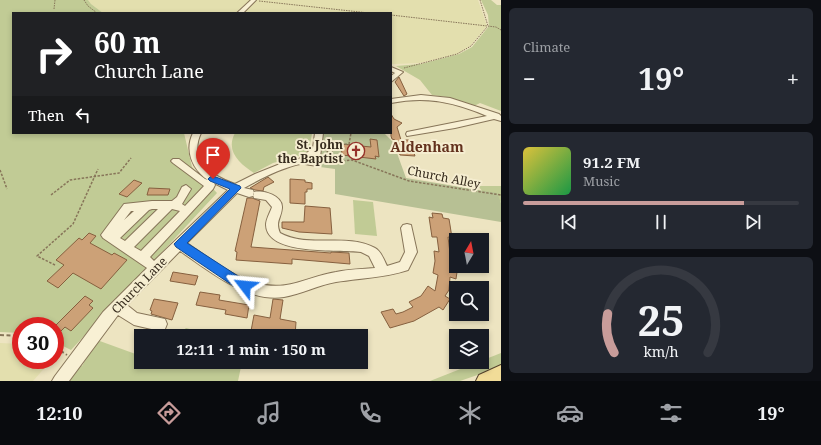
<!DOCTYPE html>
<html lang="en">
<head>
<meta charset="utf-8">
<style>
  :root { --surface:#171b24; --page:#242831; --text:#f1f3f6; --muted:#9ea1a6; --line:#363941; --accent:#c89c9a }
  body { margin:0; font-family:"Noto Serif",serif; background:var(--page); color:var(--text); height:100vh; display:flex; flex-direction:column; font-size:15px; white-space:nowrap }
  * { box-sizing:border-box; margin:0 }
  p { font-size:13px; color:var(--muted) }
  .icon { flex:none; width:22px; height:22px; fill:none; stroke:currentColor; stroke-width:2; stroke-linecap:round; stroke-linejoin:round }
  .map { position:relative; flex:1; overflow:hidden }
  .drawer { display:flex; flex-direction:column; gap:8px; padding:8px; background:#0d0f14; width:320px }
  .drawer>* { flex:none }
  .banner { position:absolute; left:12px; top:12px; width:380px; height:122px; border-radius:0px; box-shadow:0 2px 6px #0003; background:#202124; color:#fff; overflow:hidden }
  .needle { width:26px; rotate:10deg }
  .controls { position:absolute; left:449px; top:233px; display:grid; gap:8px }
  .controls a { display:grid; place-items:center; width:40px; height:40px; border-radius:0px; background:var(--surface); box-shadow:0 2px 6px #0003; font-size:20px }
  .speed { position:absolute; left:12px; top:317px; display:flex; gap:8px; font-size:20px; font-weight:700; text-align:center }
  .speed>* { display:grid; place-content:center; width:52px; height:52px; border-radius:50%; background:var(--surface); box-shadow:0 2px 6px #0003; line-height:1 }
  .speed .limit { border:6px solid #d22; background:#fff; color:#111 }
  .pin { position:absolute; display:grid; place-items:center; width:34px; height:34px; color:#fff; margin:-41px -17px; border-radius:50% 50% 50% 0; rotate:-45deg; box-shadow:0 0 4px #0007 }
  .pin .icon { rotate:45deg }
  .me { position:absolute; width:44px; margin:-22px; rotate:299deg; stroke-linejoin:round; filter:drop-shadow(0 0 3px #0008) }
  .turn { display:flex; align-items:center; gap:14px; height:84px; padding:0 16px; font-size:18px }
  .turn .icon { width:52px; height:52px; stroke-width:2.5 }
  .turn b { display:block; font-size:28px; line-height:34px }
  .then { display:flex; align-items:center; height:38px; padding:0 16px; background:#0003; gap:8px; font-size:15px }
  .big { font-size:30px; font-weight:700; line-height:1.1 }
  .drawer .tile { flex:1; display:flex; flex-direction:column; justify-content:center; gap:6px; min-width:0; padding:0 14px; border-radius:6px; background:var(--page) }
  .drawer .dial { align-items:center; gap:0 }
  .dial svg { height:104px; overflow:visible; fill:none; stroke:var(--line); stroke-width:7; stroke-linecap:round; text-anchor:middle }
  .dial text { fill:var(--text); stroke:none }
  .song { display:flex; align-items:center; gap:12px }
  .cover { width:48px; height:48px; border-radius:6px; background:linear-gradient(135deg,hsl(50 70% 55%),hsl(140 70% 35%)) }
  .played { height:4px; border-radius:2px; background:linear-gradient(90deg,var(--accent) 80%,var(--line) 80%) }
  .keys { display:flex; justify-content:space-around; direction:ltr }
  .heat { display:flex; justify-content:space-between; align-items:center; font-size:22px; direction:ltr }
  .trip { position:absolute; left:134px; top:329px; width:234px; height:40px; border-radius:0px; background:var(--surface); box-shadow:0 2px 6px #0003; font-weight:700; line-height:40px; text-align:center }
  .tab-bar { display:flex; height:64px; justify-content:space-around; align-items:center; background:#090b0e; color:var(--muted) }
  .tab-bar .icon { width:28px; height:28px }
  .tab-bar .selected { color:var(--accent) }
  .tab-bar b { font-size:18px; color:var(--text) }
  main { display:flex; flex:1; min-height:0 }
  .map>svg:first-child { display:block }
</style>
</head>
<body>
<main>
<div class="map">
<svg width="501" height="381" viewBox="0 0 501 381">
  <rect width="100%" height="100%" fill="#ede4c1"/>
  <!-- farmland -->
  <g fill="#e3dfae">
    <polygon points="88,0 251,0 238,13 103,13 91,4"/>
    <polygon points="255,0 478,0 487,26 470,46 457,54 420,63 394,64 391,64 391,13 243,13"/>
    <polygon points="0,343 21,344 21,360 44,360 49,363 33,381 0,381"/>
  </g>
  <!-- green -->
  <g fill="#c1cb95">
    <polygon points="0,0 88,0 91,4 103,13 13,13 13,133 184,133 192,167 217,193 71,350 55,342 55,326 21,326 21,333 0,332"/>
    <polygon points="481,0 491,0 497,5 501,5 501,111 480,103 474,106 446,97 432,95 420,80 396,66 421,64 459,54 472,47 489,26 488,15"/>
    <path d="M235 133H311L312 134 309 149 306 154 273 163 254 173C240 164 225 151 235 133Z"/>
    <polygon points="478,186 501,186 501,203 500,201 489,199"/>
    <polygon points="353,200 373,202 377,236 355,234"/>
    <polygon points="186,328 218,336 177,336"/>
    <polygon points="97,340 141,356 141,362 242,362 238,381 66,381 77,365 82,366"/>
    <polygon points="501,353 501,366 492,370 460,381 430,381"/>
  </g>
  <!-- cemetery -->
  <polygon fill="#b7c094" points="320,133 384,133 393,142 406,178 497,193 501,203 501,222 335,194 335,169 320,167"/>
  <!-- building -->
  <g fill="#cca177" stroke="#86603f">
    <polygon points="399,77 407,94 404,96 395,82"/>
    <polygon points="391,114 394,119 402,123 397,127 401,140 409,140 415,156 400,155 395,140 392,139 391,136"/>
    <polygon points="370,139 377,140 379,157 375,156 376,159 342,155 341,144 371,147"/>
    <polygon points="218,151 226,162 217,165 209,153"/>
    <polygon points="268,177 274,182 264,187 263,191 255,190 250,188"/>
    <polygon points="290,179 305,180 305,182 312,183 312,189 307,189 307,192 305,192 305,204 290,203"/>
    <polygon points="134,180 142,183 127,197 119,194"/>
    <polygon points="149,188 170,189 168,195 147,195"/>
    <polygon points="247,198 252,198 260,201 251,247 331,253 331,252 349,253 350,264 292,259 292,264 236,260 237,252 235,251"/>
    <polygon points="305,206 330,208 332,234 299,232 282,228 282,222 304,222"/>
    <polygon points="432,213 442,214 443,218 449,219 450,225 452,238 448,237 450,253 456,254 457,272 456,279 450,277 449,290 445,296 450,299 443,310 439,307 414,321 390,328 381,312 393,309 396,314 403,312 413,307 409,302 421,296 428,286 435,291 438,275 433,273 435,261 434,251 439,252 437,237 432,237 429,217 433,218"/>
    <polygon points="89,233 96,236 90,243 112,255 114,253 127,260 101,289 73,273 58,288 47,281 64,265 56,260 79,238 82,240"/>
    <polygon points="173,272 198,276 195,285 170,281"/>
    <polygon points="200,292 220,295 219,300 249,305 247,318 225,314 226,310 196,305"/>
    <polygon points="85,296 93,301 89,305 93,308 71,331 65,327 55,337 55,326"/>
    <polygon points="154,299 178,303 172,320 151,314 152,311 150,310"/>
    <polygon points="273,299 283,300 280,319 296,322 295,336 276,336 251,331 254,315 270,318"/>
  </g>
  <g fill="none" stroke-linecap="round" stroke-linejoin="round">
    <defs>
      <g id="minor">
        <polygon points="251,0 256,0 243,13 237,13"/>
        <polygon points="391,67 403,72 391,82 391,76 395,73 391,71"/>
        <path d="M421 95 450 98 499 114 501 116V121L494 119 455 128 407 136 406 134 407 132 487 116C453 102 427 96 391 103V99Z"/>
        <path d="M193 133H201C188 161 212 176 235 184L255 174 280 164 299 159 313 148 315 133H323L319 165C313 167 307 163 300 164 281 168 262 178 244 188L253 190 254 193 253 196 249 197 237 193 187 243C206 256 234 278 256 283 288 292 306 277 336 272 349 269 362 269 375 268L369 256 361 252C339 249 267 256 266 225 266 219 270 213 272 207L266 200 254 198 253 195 254 192C264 190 283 196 282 208 281 219 275 221 280 233 309 249 346 232 375 248 381 251 384 260 387 266L400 262 405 252 401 228 403 225 407 224 411 225 417 252 408 270C384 278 361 278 336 282 318 285 302 294 284 297 247 303 208 270 180 251L127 305 137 313 165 319 167 324 165 329 160 331 134 325 118 315 69 381H52L55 376 103 312 147 268 103 238 101 235 124 204 152 201H172L177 197 182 187 186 185 191 189 182 204 185 206 204 186 173 163 171 161 173 159H179L205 179 208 180C193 170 184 151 193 133ZM214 183 228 190 154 261 150 257 213 189 215 185ZM152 209H158L125 241 120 238 149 210ZM172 209 180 211 141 251 134 247ZM131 211H134L124 220Z"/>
      </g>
      <polygon id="major" points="501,365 501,381 476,381 479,375"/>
    </defs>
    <!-- minor casing -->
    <use href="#minor" stroke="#877559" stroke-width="2"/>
    <!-- major casing -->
    <use href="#major" stroke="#54422d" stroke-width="2"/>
    <!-- path-far2 -->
    <g stroke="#877559" stroke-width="1" stroke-dasharray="1.5 1" stroke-linecap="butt">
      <polyline points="84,0 88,6 97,13"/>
      <polyline points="480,0 488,26"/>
      <polyline points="259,1 369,13"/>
      <polyline points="54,9 55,0"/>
      <polyline points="391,15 496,27 501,30"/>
      <polyline points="404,68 457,54 471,46 487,27"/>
    </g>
    <!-- path-far1 -->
    <g stroke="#877559" stroke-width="1.5" stroke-dasharray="2.5 1.5" stroke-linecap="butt">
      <polyline points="324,150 332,151 336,145 349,144 351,133"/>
      <polyline points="324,160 328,150"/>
      <polyline points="323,163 352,160 409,181 501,195"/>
      <polyline points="0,170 7,189"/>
      <polyline points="51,195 70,180 119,173 131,158"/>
      <polyline points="55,265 37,256 73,224 98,169"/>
    </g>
    <!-- path -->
    <g stroke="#877559" stroke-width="2" stroke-dasharray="4 2.5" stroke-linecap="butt">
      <polyline points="0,335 21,336"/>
      <polyline points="55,347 67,355"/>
    </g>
    <!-- minor -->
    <use href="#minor" fill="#f8f0d4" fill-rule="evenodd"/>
    <!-- major -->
    <use href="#major" fill="#f1dc98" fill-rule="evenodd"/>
  </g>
  <!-- route -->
  <polygon fill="#1a73e8" stroke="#114b97" points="213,176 240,186 241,188 187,243 241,278 249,282 251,286 249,289 245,291 232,285 176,247 174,244 230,189 210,181 208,179 210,177"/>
  <!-- icons -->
  <defs>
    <symbol id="church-ring" viewBox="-11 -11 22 22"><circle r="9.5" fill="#f5edd0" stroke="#953129" stroke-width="1.5"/><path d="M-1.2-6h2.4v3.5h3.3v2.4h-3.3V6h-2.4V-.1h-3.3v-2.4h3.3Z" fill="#953129"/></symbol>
  </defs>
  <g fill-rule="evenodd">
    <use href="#church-ring" x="346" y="141" width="20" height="20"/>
  </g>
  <g text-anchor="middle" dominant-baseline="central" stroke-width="4" stroke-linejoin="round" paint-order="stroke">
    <!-- poi labels -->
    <g font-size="12" font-weight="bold" fill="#362b1d" stroke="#f5edd0" text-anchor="end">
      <text x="343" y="144">St. John<tspan x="343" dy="14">the Baptist</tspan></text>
    </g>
    <!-- street labels -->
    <g font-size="12" fill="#362b1d" stroke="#f5edd0">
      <text transform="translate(444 177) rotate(11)">Church Alley</text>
      <text transform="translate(139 285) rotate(-46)">Church Lane</text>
    </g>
    <!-- quarter labels -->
    <g font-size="14" font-weight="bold" fill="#63311d" stroke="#f5edd0">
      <text x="427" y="146">Aldenham</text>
    </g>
  </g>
</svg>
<div class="controls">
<a><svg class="needle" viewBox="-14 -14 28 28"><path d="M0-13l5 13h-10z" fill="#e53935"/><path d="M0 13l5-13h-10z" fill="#9ea1a6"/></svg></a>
<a><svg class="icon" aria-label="search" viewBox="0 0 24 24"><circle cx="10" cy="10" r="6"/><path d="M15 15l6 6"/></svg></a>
<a><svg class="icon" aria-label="layers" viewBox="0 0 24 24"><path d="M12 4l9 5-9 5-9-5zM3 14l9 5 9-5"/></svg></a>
</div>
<div class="speed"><div class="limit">30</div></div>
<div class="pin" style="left:213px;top:179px;background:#d93025"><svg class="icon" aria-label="arrive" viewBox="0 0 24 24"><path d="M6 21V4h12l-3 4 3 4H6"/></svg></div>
<svg class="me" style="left:245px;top:286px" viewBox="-20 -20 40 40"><path d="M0-17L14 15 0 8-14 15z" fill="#1a73e8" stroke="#fff" stroke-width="4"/></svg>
<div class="trip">12:11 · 1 min · 150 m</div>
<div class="banner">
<div class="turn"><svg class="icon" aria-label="right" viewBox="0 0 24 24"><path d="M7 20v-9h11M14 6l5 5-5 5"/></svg><div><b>60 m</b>Church Lane</div></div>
<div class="then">Then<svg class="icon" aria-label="left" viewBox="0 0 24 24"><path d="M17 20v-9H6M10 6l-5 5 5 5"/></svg></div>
</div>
</div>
<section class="drawer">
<div class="tile"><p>Climate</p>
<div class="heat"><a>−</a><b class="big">19°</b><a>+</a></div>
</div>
<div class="tile">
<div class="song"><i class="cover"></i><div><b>91.2 FM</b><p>Music</p></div></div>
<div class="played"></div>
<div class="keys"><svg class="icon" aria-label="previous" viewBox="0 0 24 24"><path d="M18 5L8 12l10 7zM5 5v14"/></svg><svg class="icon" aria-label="pause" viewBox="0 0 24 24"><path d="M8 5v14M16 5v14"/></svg><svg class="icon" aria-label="next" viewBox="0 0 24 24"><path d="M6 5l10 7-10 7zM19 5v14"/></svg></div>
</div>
<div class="tile dial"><svg viewBox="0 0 100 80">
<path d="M14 69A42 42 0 1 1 86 69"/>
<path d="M14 69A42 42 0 0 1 9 39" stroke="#c89c9a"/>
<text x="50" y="56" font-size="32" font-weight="700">25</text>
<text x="50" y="72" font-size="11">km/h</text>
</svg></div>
</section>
</main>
<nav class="tab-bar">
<b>12:10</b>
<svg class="icon selected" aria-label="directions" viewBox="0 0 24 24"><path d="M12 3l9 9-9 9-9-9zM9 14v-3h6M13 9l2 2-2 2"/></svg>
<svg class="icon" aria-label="music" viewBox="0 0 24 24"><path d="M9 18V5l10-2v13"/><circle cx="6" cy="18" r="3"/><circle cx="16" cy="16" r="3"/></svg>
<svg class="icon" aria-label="phone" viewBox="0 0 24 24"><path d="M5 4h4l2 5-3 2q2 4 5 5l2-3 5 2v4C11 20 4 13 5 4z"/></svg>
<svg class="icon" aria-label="climate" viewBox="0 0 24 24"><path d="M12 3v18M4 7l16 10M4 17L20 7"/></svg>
<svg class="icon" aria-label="car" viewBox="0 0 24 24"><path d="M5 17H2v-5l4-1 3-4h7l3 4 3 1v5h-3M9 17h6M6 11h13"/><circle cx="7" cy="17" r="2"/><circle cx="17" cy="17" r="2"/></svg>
<svg class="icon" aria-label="filters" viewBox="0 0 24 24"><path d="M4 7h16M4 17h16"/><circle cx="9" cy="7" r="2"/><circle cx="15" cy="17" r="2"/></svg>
<b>19°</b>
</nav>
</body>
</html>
